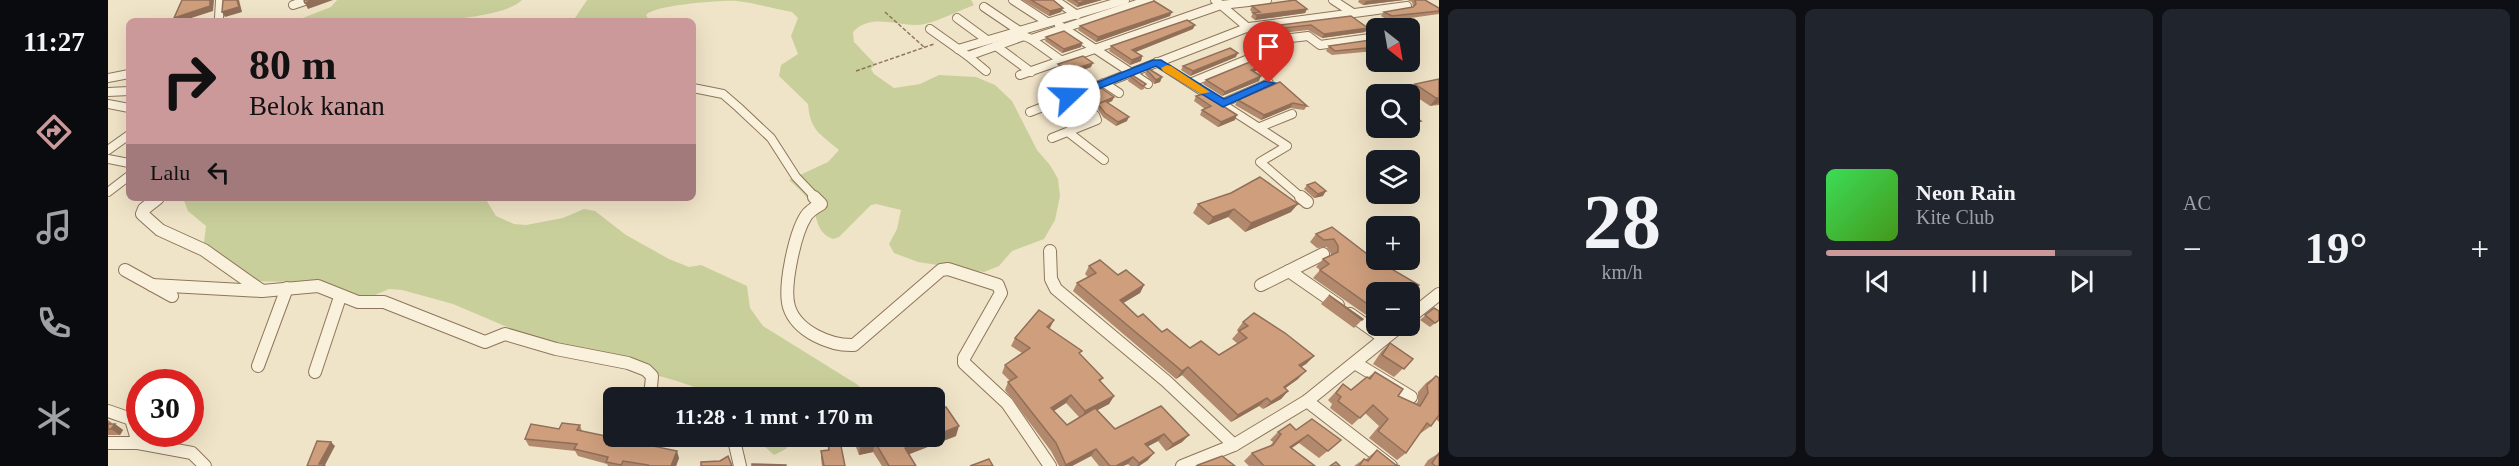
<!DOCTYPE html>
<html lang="id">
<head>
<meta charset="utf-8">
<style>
  :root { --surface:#171b24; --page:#20242c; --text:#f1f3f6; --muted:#9ea1a6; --line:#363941; --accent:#cc999b }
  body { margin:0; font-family:"Times New Roman",serif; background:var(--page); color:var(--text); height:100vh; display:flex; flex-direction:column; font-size:22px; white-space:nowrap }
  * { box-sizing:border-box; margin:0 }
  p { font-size:20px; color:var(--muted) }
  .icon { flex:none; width:33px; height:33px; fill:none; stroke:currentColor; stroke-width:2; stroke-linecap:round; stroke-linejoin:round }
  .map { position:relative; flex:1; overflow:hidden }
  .details { display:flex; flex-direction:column; gap:9px; padding:9px; background:#0d0f14; width:1080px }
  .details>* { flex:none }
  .banner { position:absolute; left:18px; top:18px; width:570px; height:183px; border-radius:9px; box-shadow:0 6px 24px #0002; background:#cc999b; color:#111; overflow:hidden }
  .needle { width:39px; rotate:149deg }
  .buttons { position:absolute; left:1258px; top:18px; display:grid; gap:12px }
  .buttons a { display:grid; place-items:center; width:54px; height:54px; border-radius:9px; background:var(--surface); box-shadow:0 6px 24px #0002; font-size:30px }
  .speed { position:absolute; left:18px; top:369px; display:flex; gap:12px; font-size:30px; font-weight:700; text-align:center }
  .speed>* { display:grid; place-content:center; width:78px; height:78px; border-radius:50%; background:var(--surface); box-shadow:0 6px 24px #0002; line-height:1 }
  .speed .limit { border:9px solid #d22; background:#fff; color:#111 }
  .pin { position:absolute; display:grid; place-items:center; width:51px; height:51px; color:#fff; margin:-62px -26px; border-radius:50% 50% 50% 0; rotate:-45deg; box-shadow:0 0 6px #0007 }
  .pin .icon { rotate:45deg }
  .me { position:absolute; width:66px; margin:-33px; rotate:69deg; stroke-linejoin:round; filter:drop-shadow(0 0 4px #0008) }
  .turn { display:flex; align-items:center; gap:21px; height:126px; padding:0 24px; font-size:27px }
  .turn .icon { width:78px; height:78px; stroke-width:2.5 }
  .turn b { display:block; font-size:42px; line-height:51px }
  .then { display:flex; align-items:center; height:57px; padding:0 24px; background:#0003; gap:12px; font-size:22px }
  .big { font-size:45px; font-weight:700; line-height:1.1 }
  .details .widget { flex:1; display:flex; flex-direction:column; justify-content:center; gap:9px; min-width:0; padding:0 21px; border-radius:9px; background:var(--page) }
  .details .dial { align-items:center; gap:0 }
  .dial b { font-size:78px; line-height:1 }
  .song { display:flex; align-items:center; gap:18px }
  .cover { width:72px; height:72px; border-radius:9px; background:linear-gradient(135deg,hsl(130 70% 55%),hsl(100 70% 35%)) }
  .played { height:6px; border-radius:3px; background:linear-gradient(90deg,var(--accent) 75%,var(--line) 75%) }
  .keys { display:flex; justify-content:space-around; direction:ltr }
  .heat { display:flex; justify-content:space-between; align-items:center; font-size:33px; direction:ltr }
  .details .tiles { flex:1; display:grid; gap:9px; grid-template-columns:repeat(3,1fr) }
  .trip { position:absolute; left:495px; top:387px; width:342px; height:60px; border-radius:9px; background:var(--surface); box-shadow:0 6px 24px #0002; font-weight:700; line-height:60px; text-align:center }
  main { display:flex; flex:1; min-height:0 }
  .dock { display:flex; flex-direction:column; width:108px; justify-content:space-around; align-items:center; background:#090b0e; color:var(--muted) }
  .dock .icon { width:42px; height:42px }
  .dock .current { color:var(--accent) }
  .dock b { font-size:27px; color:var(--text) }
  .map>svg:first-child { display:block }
</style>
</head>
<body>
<main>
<nav class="dock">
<b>11:27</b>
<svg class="icon current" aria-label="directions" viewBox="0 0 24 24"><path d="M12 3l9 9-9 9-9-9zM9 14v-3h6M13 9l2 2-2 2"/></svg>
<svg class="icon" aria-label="music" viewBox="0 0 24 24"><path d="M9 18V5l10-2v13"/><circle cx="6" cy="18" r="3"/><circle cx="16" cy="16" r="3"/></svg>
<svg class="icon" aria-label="phone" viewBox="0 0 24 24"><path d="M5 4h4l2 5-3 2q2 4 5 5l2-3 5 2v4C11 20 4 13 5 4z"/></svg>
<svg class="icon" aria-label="climate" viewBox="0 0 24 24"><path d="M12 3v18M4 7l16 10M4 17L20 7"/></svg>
</nav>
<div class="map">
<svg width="1331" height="466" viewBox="0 0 1331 466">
  <rect width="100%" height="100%" fill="#f0e4c8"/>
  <!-- green -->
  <g fill="#c9cf9b">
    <path d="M229 0H414C385 29 231 21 187 21L223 7Z"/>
    <path d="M479 0H863L866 5C850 11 833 20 817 24 791 29 765 11 745 32L746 42 767 64 763 69 766 74 786 88 812 84 831 75 868 77 887 85 904 101 929 150 942 165 950 179 952 196 947 220 936 239 904 251 891 266 876 272 810 262 786 253 781 244 789 229 793 210 768 204 763 205 731 237 725 239C706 232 711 215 701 201 696 193 688 186 681 180L720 162 731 150C711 133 702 130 700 104L671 76 673 65 690 54 683 36 690 18 684 12C666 9 647 3 629 1 615 0 546 5 538 15L541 21H465Z"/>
    <polygon points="75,198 377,198 388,216 406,224 418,225 455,218 476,209 487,211 518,235 561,259 581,267 593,265 639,286 642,308 655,326 750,385 760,397 615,397 569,381 444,346 345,304 294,290 281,289 267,295 241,296 191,282 131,281 102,258 96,242 98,226 80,211"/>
    <polygon points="653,437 653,436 684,437 678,449 666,455 655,445"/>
  </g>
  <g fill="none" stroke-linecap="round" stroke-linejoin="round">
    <defs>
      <g id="street-far1">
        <polyline points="905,0 939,22"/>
        <polyline points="947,0 969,15"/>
        <polyline points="1225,0 1245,13"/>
        <polyline points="185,5 200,0"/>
        <polyline points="876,7 910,30"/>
        <polyline points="111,18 112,0"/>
        <polyline points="849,18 879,40"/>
        <polyline points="951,25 1040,84"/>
        <polyline points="822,29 860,56 916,36 923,39 1041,0"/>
        <polyline points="923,39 954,61"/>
        <polyline points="1157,41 1200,36 1212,45 1269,37"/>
        <polyline points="888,46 923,72"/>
        <polyline points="850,49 1017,0"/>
        <polyline points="860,56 878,71"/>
        <polyline points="1049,62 1179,146 1152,162 1194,198"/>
        <polyline points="912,75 1113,5 1107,0"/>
        <polyline points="0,78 21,74"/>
        <polyline points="996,83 1011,93"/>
        <polyline points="1082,83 1165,49 1113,5 1159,0"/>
        <polyline points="585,88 615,94 630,107 663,138 688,177 708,198"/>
        <polyline points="0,92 21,91"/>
        <polyline points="1115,103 1161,83"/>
        <polyline points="0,104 21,108"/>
        <polyline points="922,112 1141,27 1299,6"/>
        <polyline points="1152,127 1184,114"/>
        <polyline points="960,132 996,160"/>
        <polyline points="944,138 989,120 987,115 961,96"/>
        <polyline points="0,150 21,135"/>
        <polyline points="0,159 21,163"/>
        <polyline points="0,192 21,176"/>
      </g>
      <g id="street">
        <path d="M706 197 713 204C708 207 701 211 698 216 687 233 675 287 681 307 689 332 723 346 746 345L833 270 840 269 890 285 893 293 856 358V363L899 403 942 466"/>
        <polyline points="1193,197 1199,202"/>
        <polyline points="50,198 36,209 34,214 52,230 96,250 154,291 210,286 250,302 276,302 377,342 397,334 448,349 520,363 538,370 544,376 542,398"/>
        <polyline points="942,251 943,279 948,289 1058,381 1126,445"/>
        <polyline points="17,270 64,296"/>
        <polyline points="1181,271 1230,305"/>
        <polyline points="44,285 154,291"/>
        <polyline points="1153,285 1215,254"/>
        <polyline points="1242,314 1276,338"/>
        <polyline points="1302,317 1331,294"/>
        <polyline points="1247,363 1303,397"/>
        <polyline points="150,366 179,288"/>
        <polyline points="207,372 232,297"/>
        <polyline points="1199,401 1283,466"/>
        <polyline points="0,411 23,419 30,443 84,453 97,466"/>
        <polyline points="625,436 632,466"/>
        <polyline points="0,443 30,443"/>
        <polyline points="1074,466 1126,445 1199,401 1292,326"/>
      </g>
    </defs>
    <!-- street-far1 casing -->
    <use href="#street-far1" stroke="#8d765c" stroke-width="10"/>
    <!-- street casing -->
    <use href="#street" stroke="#8d765c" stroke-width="14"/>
    <!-- path -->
    <g stroke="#8d765c" stroke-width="1.5" stroke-dasharray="4 2" stroke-linecap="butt">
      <polyline points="777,12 816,47"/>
      <polyline points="748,71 826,44"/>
    </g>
    <!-- street-far1 -->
    <use href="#street-far1" stroke="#faf1dc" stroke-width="8"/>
    <!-- street -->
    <use href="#street" stroke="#faf1dc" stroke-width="12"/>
  </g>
  <!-- wall -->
  <g fill="#b2896c" fill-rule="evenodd">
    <polygon points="914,0 945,0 955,8 953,12 941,16"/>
    <polygon points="958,0 994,0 969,7"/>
    <polygon points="1251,0 1296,0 1255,5 1250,2"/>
    <polygon points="1299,0 1317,0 1331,8 1331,14 1281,21 1273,16 1276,12 1305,7 1304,2"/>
    <polygon points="1144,6 1199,9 1197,13 1147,20 1143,17 1145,13 1142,10"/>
    <polygon points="1062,16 988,42 970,30 972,26"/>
    <polygon points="1243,16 1260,28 1257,32 1214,38 1200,30 1165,34 1161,31 1164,26"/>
    <polygon points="1085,29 1028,52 1034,56 1033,61 1022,65 1001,51 1003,46"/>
    <polygon points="938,37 973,47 954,53 937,41"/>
    <polygon points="1269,39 1256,52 1224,55 1218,51 1221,46"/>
    <polygon points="1128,57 1082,76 1073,70 1075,66"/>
    <polygon points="950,64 983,67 958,76 949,69"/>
    <polygon points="1152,66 1150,70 1146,72 1151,81 1114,96 1095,84 1098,80"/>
    <polygon points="1039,70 1054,77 1052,82 1046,84 1037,74"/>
    <polygon points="1022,76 1038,84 1036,89 1033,90 1020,81"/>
    <polygon points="1331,79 1331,105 1322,106 1301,92 1307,84"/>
    <polygon points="1172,82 1199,106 1196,110 1182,108 1153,120 1127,105 1130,100"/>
    <polygon points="977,94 1006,97 1004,101 1000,103 1019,121 1008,126 995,117 989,108 975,98"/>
    <polygon points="1088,96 1127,120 1110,127 1092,115 1094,110 1097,109 1086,101"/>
    <polygon points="1276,128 1302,128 1306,130 1285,134"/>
    <polygon points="1199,185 1215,196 1206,198 1196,189"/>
    <polygon points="1090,204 1183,212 1137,232 1120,217 1100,225 1085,213"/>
    <polygon points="1224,227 1269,292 1269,319 1264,315 1261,317 1205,278 1212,270 1208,267 1215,259 1223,255 1223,254 1219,247 1209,248 1202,242 1208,234"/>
    <polygon points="981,266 1010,275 1036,285 1032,293 1015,303 1030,317 1082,348 1111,355 1130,344 1124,339 1130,332 1129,330 1135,322 1206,356 1198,364 1193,367 1190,379 1177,388 1180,391 1173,399 1155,409 1151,406 1123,422 1074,375 1068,379 965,291 969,283 980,277 977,274"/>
    <polygon points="1221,295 1255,319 1246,328 1213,304"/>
    <polygon points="1326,308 1331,320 1322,327 1312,320"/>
    <path d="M942 328 941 329 972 355 995 378 992 382 1006 396 1001 404 989 410 1007 429 1081 435 1074 442 1058 451 1050 441 1039 447 1040 460 1031 466H1022L1020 464 1015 466H991L983 456 964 466H951L943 451 897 390 900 382 902 381 894 373 897 365 914 353 903 346 907 338ZM958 403 971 417 959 425 946 411Z"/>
    <polygon points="1282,343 1305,359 1286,377 1265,364 1273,352"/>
    <polygon points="1267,372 1290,396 1308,404 1310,401 1310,392 1318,383 1328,376 1331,378 1331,422 1328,419 1323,426 1313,433 1312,432 1298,453 1289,460 1261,438 1271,426 1257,413 1244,425 1222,408 1224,404 1220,400 1235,384 1243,390"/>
    <polygon points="0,420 4,423 3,424 7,424 15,430 12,435 0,435"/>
    <polygon points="472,425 474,431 571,458 568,466 500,466 499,464 470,456 467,451 421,446 417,439 451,429"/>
    <polygon points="1188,430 1233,440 1211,458 1191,443 1184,448 1207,466 1141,466 1136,461 1144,453 1162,446 1165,442 1162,440 1170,432"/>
    <polygon points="719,436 731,436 737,466 714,466 713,458 713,451 720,450"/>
    <polygon points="747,436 848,436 801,454 808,466 774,466 765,452 751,455 746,442"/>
    <polygon points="1269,450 1288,465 1292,466 1246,466 1256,459 1257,460"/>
    <polygon points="1331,453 1331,466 1316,466 1320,460"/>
  </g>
  <!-- shaded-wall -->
  <g fill="#916f58">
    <polygon points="102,0 106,0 105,11 74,21 68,21 66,18"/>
    <polygon points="129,0 131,0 134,12 117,17 114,12"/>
    <polygon points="205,0 225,0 200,9 197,3"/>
    <polygon points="981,0 994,0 969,7 971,3"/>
    <polygon points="1266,0 1296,0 1255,5 1258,1"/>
    <polygon points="955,8 953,12 941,16 942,11"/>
    <polygon points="1199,9 1197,13 1147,20 1149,15"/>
    <polygon points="1064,12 1062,16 988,42 990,37"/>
    <polygon points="1087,25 1085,29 1022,54 1024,50"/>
    <polygon points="1260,28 1257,32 1214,38 1216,34"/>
    <polygon points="974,43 973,47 954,53 956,49"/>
    <polygon points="1269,46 1269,50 1256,52 1259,48"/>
    <polygon points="1130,53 1128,57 1082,76 1085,71"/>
    <polygon points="1034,56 1033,61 1022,65 1024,60"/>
    <polygon points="985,63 983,67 958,76 960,71"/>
    <polygon points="1152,66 1150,70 1140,74 1143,70"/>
    <polygon points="1153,76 1151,81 1114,96 1117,92"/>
    <polygon points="1054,77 1052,82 1046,84 1048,80"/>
    <polygon points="1006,97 1004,101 992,106 990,104 988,108 990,104"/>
    <polygon points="1328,98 1331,98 1331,103 1322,106"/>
    <polygon points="1185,103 1182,108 1153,120 1156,115"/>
    <polygon points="1129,115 1127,120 1110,127 1113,122"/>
    <polygon points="1021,117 1019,121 1008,126 1010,122"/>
    <polygon points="1313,121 1306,130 1285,134 1290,128 1302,128 1302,123"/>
    <polygon points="1218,191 1215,196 1206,198 1210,194"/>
    <polygon points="1190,204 1183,212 1137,232 1143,223"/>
    <polygon points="1126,209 1120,217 1100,225 1105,217"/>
    <polygon points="1036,285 1032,293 1007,308 1012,300"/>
    <polygon points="946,320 942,328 935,335 939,327"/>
    <polygon points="1206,356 1198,364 1183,373 1191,365"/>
    <polygon points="1080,367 1074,375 1068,379 1074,371"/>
    <polygon points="1198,371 1190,379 1168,395 1176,387"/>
    <polygon points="1180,391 1173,399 1155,409 1163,402"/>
    <polygon points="963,395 958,403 939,415 943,408"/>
    <polygon points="1006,396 1001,404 973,419 977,411"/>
    <polygon points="1159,398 1151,406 1123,422 1130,415"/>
    <polygon points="7,424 15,430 12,435 3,429"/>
    <polygon points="851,426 848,436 794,457 797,448"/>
    <polygon points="1056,434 1050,441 1031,451 1037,444"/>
    <polygon points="1081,435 1074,442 1058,451 1065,444"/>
    <polygon points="1200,435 1191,443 1174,454 1182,447"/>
    <polygon points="223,442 227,446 217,465 218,466 213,466 211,464"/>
    <polygon points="767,442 765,452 751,455 752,446"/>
    <polygon points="988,449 983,456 964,466 957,466 958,465"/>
    <polygon points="569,451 571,458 568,466 563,466"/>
    <polygon points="1046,453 1040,460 1031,466 1029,466 1031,463"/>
    <polygon points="1025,457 1020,464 1015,466 1008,466"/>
  </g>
  <!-- building -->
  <g fill="#cf9f7d" stroke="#916f58" stroke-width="1.5">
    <polygon points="74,0 102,0 102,6 66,18"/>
    <polygon points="115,0 129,0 131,7 114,12"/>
    <polygon points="197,0 205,0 197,3 196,1"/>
    <polygon points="923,0 945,0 955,8 942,11"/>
    <polygon points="966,0 981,0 971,3"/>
    <polygon points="1187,0 1199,9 1149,15 1145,13 1152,12 1144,6"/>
    <polygon points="1307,0 1317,0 1331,8 1331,11 1284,16 1276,12 1305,7 1308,4"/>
    <polygon points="1046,1 1064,12 990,37 972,26"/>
    <polygon points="1243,16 1260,28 1216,34 1203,25 1167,29 1164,26"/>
    <polygon points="1079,20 1087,25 1024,50 1034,56 1024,60 1003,46"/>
    <polygon points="956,31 974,43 956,49 938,37"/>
    <polygon points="1269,39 1269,46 1259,48 1227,51 1221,46"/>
    <polygon points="1122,48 1130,53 1085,71 1075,66"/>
    <polygon points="975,56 985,63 960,71 950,64"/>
    <polygon points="1144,61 1152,66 1143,70 1153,76 1117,92 1098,80"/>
    <polygon points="1041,69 1054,77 1048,80 1039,70"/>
    <polygon points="1024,75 1038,84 1035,86 1022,76"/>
    <polygon points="1331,79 1331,98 1328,98 1307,84"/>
    <polygon points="1172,82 1199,106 1185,103 1156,115 1130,100"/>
    <polygon points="993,88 1006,97 990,104 977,94"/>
    <polygon points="1096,94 1129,115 1113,122 1094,110 1103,106 1088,96"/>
    <polygon points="997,101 1021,117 1010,122 997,113 990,104"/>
    <polygon points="1302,113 1313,121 1302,123"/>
    <polygon points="1152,177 1190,204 1143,223 1126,209 1105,217 1090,204 1123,193"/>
    <polygon points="1207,182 1218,191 1210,194 1199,185"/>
    <polygon points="1224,227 1263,257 1311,285 1301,292 1269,292 1268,310 1212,270 1221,264 1215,259 1230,252 1230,246 1226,239 1216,240 1208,234"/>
    <polygon points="992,260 1010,275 1018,270 1036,285 1012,300 1030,317 1035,314 1054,332 1059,329 1082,348 1093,341 1111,355 1139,338 1131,331 1140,326 1135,322 1146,313 1177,333 1206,356 1191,365 1198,371 1176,387 1180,391 1163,402 1159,398 1130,415 1080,367 1074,371 969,283 988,273 981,266"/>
    <polygon points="1221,295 1255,319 1254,320"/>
    <polygon points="1326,308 1331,311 1331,320 1327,323 1317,315"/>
    <polygon points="931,310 946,320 939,327 974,351 971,353 995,378 991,380 1006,396 977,411 963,395 943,408 959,425 987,408 1007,429 1053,406 1081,435 1065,444 1056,434 1037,444 1046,453 1031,463 1025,457 1008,466 1002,466 988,449 958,465 948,443 900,382 909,377 897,365 922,348 907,338"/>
    <polygon points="1282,343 1305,359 1296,369 1274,355"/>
    <polygon points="1267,372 1295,389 1290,396 1312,406 1320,393 1319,385 1328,376 1331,378 1331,415 1323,426 1319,423 1298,453 1270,431 1280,419 1265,405 1252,418 1230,401 1233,397 1228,393 1235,384 1243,390 1259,377 1262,379"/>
    <polygon points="838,407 851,426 826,436 826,412"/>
    <polygon points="1204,419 1233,440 1220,451 1200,435 1182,447 1207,466 1156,466 1144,453 1165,445 1173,434 1170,432 1182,424 1188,430"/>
    <polygon points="454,423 472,425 469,430 569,451 563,466 539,466 540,465 515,461 513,465 498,462 500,457 466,449 469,444 417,439 423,424 451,429"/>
    <polygon points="0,424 7,424 3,429 0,429"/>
    <polygon points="720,436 731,436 737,466 716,466 713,451 721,450"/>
    <polygon points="749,436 825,436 797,448 808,466 781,466 767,442 752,446"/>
    <polygon points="209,441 223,442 211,464 216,464 215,466 199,466"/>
    <polygon points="1269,450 1288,465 1292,466 1251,466 1256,459 1260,461"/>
    <polygon points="1331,453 1331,466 1327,466 1324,463"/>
    <polygon points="620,456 624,466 593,466 593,462 612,461"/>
    <polygon points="1114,456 1127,466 1088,466 1090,465"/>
    <polygon points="881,459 885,466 862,466"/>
    <polygon points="1228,462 1232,466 1222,466"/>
    <polygon points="644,464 678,465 678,466 644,466"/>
  </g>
  <!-- route -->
  <polygon fill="#1a73e8" stroke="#114b97" stroke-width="1.5" points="1045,60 1053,60 1116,99 1157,81 1167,83 1115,107 1048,66 965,99 955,96"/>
  <!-- slow -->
  <polygon fill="#f59e0b" points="1059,65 1063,66 1102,92 1093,94 1055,71 1053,68"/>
</svg>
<div class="buttons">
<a><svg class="needle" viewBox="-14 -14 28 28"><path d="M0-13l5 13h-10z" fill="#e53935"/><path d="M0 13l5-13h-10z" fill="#9ea1a6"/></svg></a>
<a><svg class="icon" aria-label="search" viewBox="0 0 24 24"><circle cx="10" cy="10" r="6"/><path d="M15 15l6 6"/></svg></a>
<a><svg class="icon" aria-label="layers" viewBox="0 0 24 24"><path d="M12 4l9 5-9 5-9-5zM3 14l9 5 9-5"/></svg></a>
<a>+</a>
<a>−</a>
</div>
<div class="speed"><div class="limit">30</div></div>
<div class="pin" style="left:1161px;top:83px;background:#d93025"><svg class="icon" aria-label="arrive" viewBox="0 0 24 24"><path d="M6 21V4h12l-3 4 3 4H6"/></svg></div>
<svg class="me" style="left:961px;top:96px" viewBox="-20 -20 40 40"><circle r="19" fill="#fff"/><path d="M0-13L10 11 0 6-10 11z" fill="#1a73e8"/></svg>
<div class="trip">11:28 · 1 mnt · 170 m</div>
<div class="banner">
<div class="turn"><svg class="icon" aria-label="right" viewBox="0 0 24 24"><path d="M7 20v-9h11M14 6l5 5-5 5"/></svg><div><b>80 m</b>Belok kanan</div></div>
<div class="then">Lalu<svg class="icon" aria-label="left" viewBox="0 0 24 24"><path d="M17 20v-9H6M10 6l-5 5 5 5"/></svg></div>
</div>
</div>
<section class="details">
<div class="tiles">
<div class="widget dial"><b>28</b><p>km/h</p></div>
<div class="widget">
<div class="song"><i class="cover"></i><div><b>Neon Rain</b><p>Kite Club</p></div></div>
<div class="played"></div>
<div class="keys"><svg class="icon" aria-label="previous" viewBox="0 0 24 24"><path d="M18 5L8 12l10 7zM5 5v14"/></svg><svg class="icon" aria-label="pause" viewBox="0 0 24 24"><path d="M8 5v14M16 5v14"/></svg><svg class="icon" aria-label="next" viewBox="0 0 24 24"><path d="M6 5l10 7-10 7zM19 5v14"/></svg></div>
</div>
<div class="widget"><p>AC</p>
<div class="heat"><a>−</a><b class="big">19°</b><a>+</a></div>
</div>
</div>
</section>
</main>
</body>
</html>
